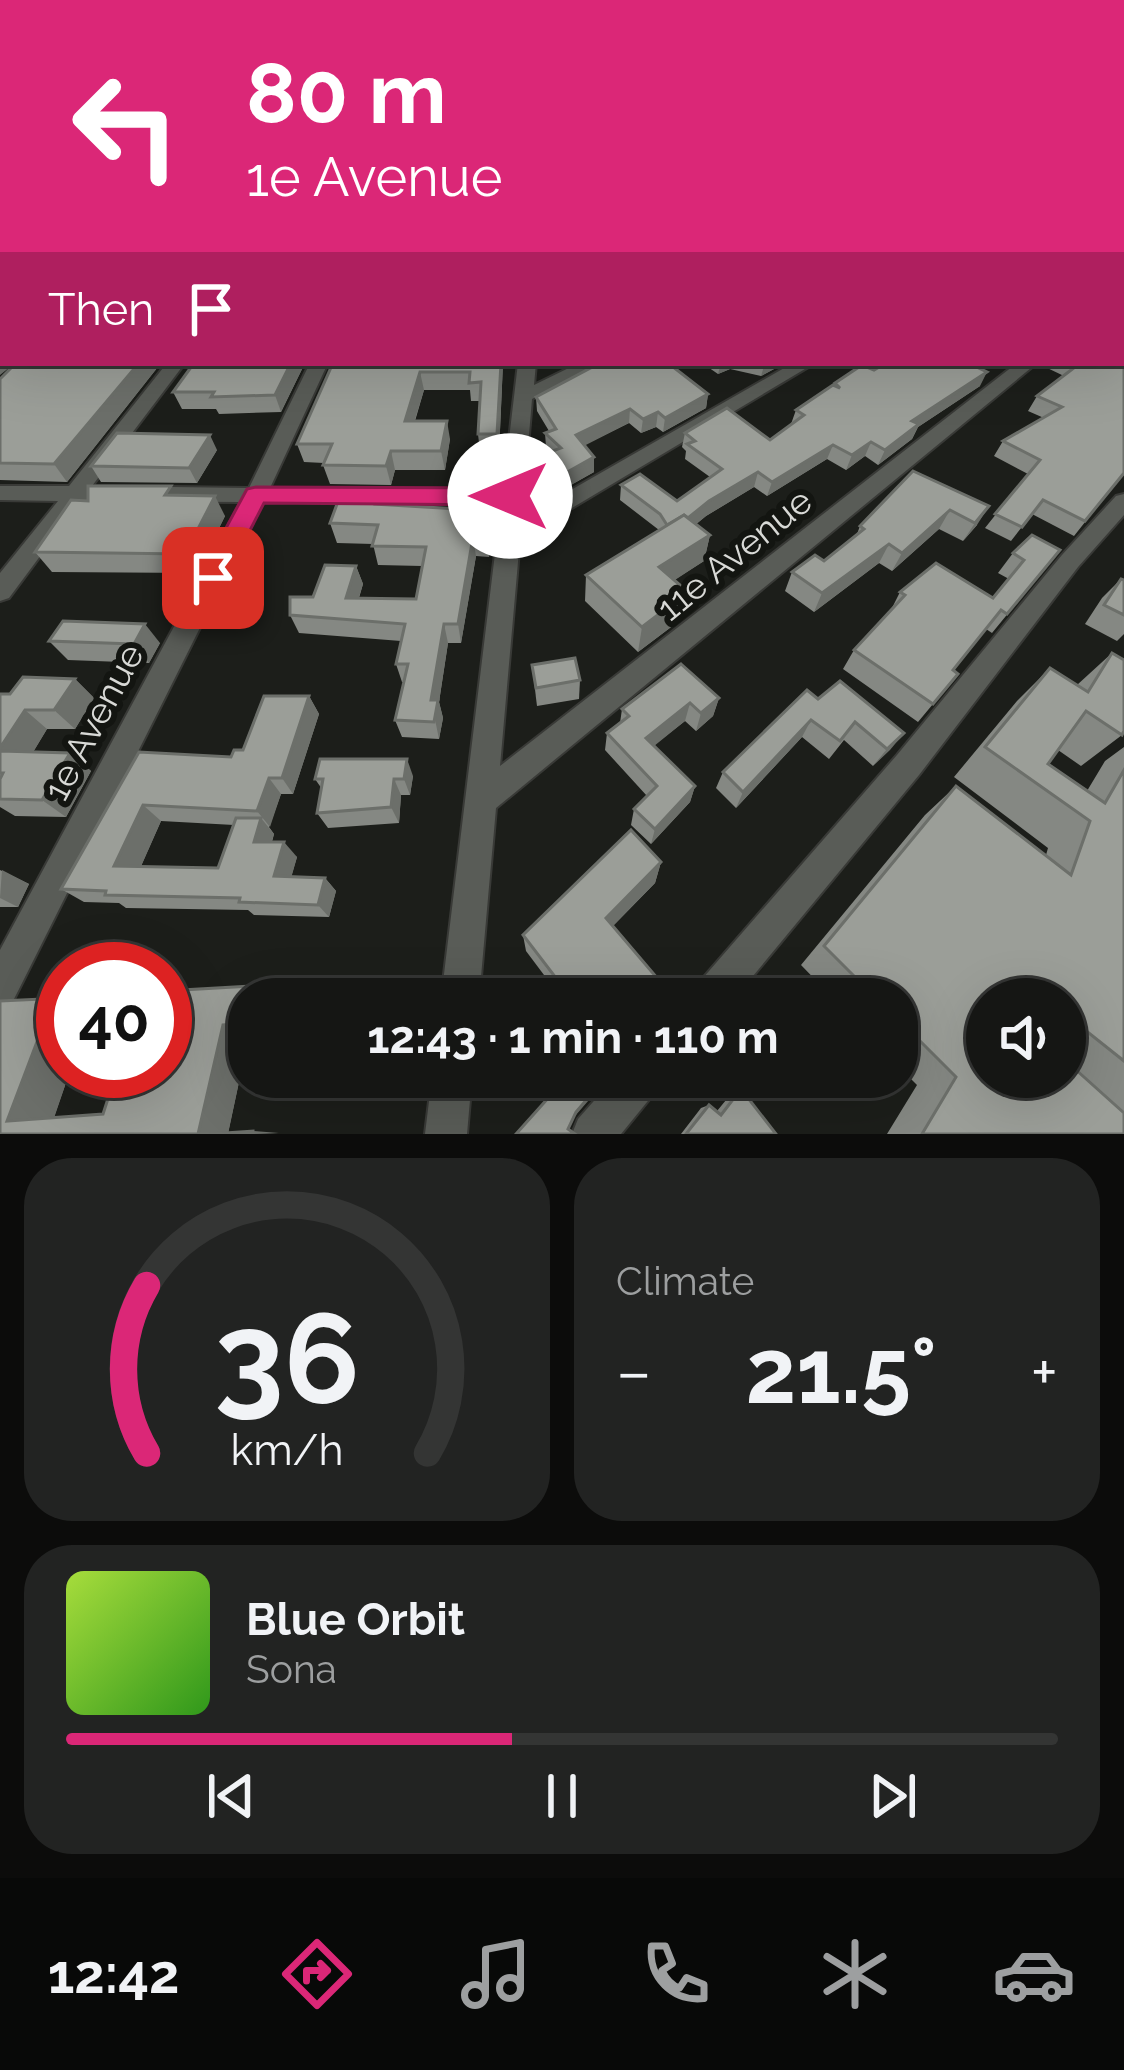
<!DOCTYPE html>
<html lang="en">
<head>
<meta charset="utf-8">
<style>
  :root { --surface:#151614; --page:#222322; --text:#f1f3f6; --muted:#9d9fa0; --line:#343534; --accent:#db2777 }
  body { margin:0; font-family:Raleway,sans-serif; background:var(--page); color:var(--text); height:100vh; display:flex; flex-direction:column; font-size:45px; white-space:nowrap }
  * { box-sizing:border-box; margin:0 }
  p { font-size:39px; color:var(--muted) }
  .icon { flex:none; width:66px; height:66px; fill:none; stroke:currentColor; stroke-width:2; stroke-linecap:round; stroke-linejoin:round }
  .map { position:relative; height:1134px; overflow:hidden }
  .details { display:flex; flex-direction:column; gap:24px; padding:24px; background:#0c0c0b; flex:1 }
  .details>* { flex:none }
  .top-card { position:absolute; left:0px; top:0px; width:1125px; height:366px; box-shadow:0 12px 48px #0002,0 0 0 3px var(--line); background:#db2777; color:#fff; overflow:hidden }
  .tools { position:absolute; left:966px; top:978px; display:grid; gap:24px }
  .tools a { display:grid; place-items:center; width:120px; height:120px; border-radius:50%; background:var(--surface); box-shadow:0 12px 48px #0002,0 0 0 3px var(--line); font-size:60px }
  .speed { position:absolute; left:36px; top:942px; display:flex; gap:24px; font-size:60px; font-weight:700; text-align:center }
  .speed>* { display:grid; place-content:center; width:156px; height:156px; border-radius:50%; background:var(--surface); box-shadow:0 12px 48px #0002,0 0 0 3px var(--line); line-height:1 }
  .speed .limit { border:18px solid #d22; background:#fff; color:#111 }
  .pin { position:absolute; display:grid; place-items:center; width:102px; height:102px; color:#fff; margin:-51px; border-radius:24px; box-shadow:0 6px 18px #0006 }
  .me { position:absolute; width:132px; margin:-66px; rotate:270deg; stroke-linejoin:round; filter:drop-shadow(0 0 9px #0008) }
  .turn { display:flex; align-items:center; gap:42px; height:252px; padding:0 48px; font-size:54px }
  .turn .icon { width:156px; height:156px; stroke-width:2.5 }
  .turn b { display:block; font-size:84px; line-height:102px }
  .then { display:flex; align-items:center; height:114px; padding:0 48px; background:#0003; gap:24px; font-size:45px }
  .big { font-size:90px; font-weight:700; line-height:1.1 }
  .details .tile { flex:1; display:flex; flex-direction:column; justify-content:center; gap:18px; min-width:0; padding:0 42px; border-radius:48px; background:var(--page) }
  .details .dial { align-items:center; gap:0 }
  .dial svg { height:312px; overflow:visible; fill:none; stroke:var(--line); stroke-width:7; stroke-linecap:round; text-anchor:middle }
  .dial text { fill:var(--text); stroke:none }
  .song { display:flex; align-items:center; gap:36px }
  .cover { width:144px; height:144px; border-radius:18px; background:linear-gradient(135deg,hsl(80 70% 55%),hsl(110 70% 35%)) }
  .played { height:12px; border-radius:6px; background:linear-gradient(90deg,var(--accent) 45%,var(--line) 45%) }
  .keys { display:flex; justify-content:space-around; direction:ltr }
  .heat { display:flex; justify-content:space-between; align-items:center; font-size:66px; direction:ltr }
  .details .tiles { flex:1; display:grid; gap:24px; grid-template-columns:1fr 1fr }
  .tile:last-child { grid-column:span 2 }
  .trip { position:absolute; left:228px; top:978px; width:690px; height:120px; border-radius:48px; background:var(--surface); box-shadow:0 12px 48px #0002,0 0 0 3px var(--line); font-weight:700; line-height:120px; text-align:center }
  .tabs { display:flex; height:192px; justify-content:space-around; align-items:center; background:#080908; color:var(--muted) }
  .tabs .icon { width:84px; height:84px }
  .tabs .on { color:var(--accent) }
  .tabs b { font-size:54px; color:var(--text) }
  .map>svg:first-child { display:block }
</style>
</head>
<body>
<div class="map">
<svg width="1124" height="1134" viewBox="0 0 1124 1134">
  <rect width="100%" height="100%" fill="#1c1e1a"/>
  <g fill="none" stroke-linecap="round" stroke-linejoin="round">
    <defs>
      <g id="minor">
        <polygon points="167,363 185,363 92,486 249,488 310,363 328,363 270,488 503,490 518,363 536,363 534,385 579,363 602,363 532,399 522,518 793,363 815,363 520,539 500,766 1017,363 1037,363 496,808 479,999 441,999 501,504 263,502 13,1001 0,1007 0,950 241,502 81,501 9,598 0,601 0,573 58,501 0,500 0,486 69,486"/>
        <polygon points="1124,494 1124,515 1078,567 919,775 734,999 690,999 696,986 897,755 1062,555 1116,496"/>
        <polygon points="432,1077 472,1077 467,1134 425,1134"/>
        <polygon points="615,1077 662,1077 656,1091 621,1134 572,1134 578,1119"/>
      </g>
    </defs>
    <!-- minor casing -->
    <use href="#minor" stroke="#393a37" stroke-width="4"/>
    <!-- minor -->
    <use href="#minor" fill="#595c57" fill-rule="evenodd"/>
  </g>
  <!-- wall -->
  <g fill="#858883" fill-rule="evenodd">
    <polygon points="16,363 161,363 67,482 0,480 0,379"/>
    <polygon points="194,363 305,363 281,412 219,414 216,409 182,409 173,392"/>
    <polygon points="372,363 503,363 499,453 480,452 478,434 480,401 471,401 470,390 424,390 415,421 450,439 445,470 395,470 391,485 330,484 323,465 324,463 304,462 297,444"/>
    <polygon points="702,363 775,363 774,369 761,376 730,369 718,374"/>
    <polygon points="1040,363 1122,363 1124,473 1074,536 1032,514 1011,541 985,528 1028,474 994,456 1003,441 1044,418 1028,411 1037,396 1064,376 1041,365"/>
    <polygon points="874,370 980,386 918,427 912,439 878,465 865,456 846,470 827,459 767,496 754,487 706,516 696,524 710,535 704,561 674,580 683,618 638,652 585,601 586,575 659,530 620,500 621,485 677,501 710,477 685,459 686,451 682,447 685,433 770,440 791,424 796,410 835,383"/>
    <polygon points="708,394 706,408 663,432 656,427 641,433 629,423 584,445 594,457 594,472 562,490 547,467 547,453 550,452 546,447 545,433 549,431 537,411 536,397"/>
    <polygon points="217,450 197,483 101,482 91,466"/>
    <polygon points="913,471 977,525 963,541 939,529 892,571 879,563 814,612 785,591 792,572 824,561 857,534 860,526"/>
    <polygon points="378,488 382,504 491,511 493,530 489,557 476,556 461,643 448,643 439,702 443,718 439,739 402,737 395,720 404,682 402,682 396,664 401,641 299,633 290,615 356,566 363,584 359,598 416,599 422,566 378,565 373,544 337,543 330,523"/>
    <polygon points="176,495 225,516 197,573 52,572 35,552 88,501"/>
    <polygon points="1060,550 992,633 986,629 953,670 958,674 918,722 843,669 854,650 890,612 900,592 993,598 1009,579 998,573 1013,553"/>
    <polygon points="1121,579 1124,580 1124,634 1117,641 1085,624 1102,598"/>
    <polygon points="49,641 160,643 149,663 68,660"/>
    <path d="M1112 653 1122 735 1081 766 1058 750 1048 764 1087 791 1105 761 1124 747V1134H887L917 1085 897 1065V999H834L801 965 925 815 956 786 1046 855 1048 848 954 777 1017 701 1050 668 1077 685ZM987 999H1065V1077Z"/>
    <polygon points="532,665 580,680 579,699 537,706"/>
    <polygon points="75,679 94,698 75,729 47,729 33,752 70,753 91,771 66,817 15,816 0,807 0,694 10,694"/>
    <path d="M309 696 319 714 293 794H281L269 827 274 834 272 842 297 857 291 877 325 878 336 891 329 917 254 915 248 910 126 908 119 903 84 902 61 889 139 752 231 757 243 750ZM161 821 234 825 218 868 141 866Z"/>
    <polygon points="719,698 713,716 696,731 685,721 654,745 695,786 690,802 651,844 631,825 634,809 647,796 605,750 607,733 620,723 622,709"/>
    <polygon points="818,699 904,733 873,766 844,740 829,759 802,737 736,808 716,788 723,772"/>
    <polygon points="413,776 410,795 401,795 399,823 328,828 317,813 322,789 315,779"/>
    <polygon points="661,862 655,883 613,926 675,999 562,999 526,951 523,935"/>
    <polygon points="0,870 29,884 18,907 0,907"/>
    <polygon points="395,978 407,991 249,999 249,1035 228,1133 278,1134 0,1134 0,1001 63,998 63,1071 70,1071 54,1117 103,1114 165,991"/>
    <polygon points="741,1089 776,1134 681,1134 701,1108 709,1105 717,1111 731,1094"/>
  </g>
  <!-- shaded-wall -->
  <g fill="#6c6f6a">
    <polygon points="3,347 3,363 15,363 0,375 0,349"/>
    <polygon points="139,363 161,363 67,482 54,464"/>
    <polygon points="291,363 305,363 281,412 275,395"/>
    <polygon points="501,363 503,363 499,453 497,434"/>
    <polygon points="721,363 732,363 730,369 718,374"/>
    <polygon points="765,363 775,363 774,369 761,376"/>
    <polygon points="420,372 424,390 409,439 405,421"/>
    <polygon points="987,372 980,386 918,427 912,439 878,465 885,450 912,421"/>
    <polygon points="708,394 706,408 663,432 665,418"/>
    <polygon points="630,409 629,423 576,450 576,435"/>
    <polygon points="658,412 656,427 641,433 643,419"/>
    <polygon points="447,421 450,439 445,470 441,451"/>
    <polygon points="210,435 217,450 197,483 189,468"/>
    <polygon points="871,442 865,456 846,470 852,455"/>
    <polygon points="833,445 827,459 767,496 772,482"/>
    <polygon points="391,451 395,470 391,485 386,466"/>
    <polygon points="594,457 594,472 562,490 562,475"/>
    <polygon points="758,472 754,487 706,516 675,542 678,527 709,501"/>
    <polygon points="215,496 225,516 197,573 185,554"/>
    <polygon points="989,506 977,525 963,541 975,523"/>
    <polygon points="950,510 939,529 892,571 902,553"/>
    <polygon points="491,511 493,530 489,557 486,538"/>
    <polygon points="710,535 704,561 655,593 659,567"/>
    <polygon points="473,537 476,556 461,643 458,624"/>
    <polygon points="889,544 879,563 814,612 822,593"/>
    <polygon points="356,566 363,584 353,616 346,598"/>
    <polygon points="688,592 683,618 638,652 642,627"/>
    <polygon points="145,624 160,643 149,663 134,644"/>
    <polygon points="444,624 448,643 439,702 443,718 439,739 431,700"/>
    <polygon points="75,679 94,698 75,729 54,710"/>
    <polygon points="309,696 319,714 293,794 282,778"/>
    <polygon points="719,698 713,716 696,731 701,713"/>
    <polygon points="690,703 685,721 643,755 646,738"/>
    <polygon points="25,710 47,729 23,769 0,753 0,748"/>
    <polygon points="811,720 802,737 736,808 743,792"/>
    <polygon points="904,733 890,750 873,766 887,749"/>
    <polygon points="70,753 91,771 66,817 42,800"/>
    <polygon points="407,759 413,776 410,795 404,779"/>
    <polygon points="269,778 281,794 270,827 257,811"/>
    <polygon points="394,779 401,795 399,823 391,807"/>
    <polygon points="695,786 690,802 651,844 655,829"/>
    <polygon points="143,805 161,821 135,880 114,866"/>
    <polygon points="261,818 274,834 267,856 254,842"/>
    <polygon points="284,842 297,857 288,889 274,876"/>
    <polygon points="661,862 655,883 603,936 606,918"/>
    <polygon points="2,870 29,884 18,907 0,898"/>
    <polygon points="325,878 336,891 329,917 318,905"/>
    <polygon points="395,978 407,991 406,999 393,999"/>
    <polygon points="223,1025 249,1035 228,1134 198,1134"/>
    <polygon points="40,1034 63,1040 63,1071 70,1071 52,1124 7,1121"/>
    <polygon points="606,1077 609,1077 575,1116 576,1112"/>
    <polygon points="253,1131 279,1133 253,1134"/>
  </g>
  <!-- building -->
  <g fill="#9b9e98" stroke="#6c6f6a" stroke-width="3">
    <polygon points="0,170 3,170 3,313 0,316"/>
    <polygon points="1122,170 1124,170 1124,246 1122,245"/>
    <polygon points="1122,300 1124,301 1124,473 1085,521 1043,500 1022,527 995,514 1040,460 1003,441 1062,407 1037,396 1079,364 1076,363 1122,363"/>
    <polygon points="0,330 3,330 3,347 0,349"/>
    <polygon points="16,363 139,363 54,464 0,463 0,379"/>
    <polygon points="194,363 291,363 275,395 211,397 214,392 173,392"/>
    <polygon points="333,363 501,363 497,434 478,434 481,382 469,383 470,372 420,372 405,421 447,421 441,451 391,451 386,466 323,465 332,444 297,444"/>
    <polygon points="600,363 668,363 708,394 665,418 658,412 643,419 630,409 576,435 594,457 562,475 547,453 561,448 545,433 556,429 536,397"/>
    <polygon points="886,363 968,363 987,372 912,421 919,424 885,450 871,442 852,455 833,445 772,482 758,472 709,501 688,518 684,515 667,525 660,514 621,485 640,474 677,501 722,469 687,444 695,441 685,433 727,408 770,440 804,415 796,410 833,385 840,388 835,383 862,365 874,370"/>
    <polygon points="117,433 210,435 189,468 91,466"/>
    <polygon points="913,471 989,506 975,523 950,510 902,553 889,544 822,593 792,572 815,555 824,561 864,529 860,526"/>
    <polygon points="88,486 171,486 165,495 215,496 185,554 35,552 71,500 88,501"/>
    <polygon points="343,488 378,488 375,504 491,511 486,538 473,537 458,624 444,624 431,700 438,700 434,722 395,720 408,664 396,664 405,624 290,615 290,597 313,597 325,565 356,566 346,598 416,599 426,547 372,546 378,525 330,523"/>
    <polygon points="684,515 710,535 659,567 688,592 642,627 586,575"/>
    <polygon points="1032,535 1060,550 1007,614 1001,610 953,670 958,674 933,704 854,650 905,595 900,592 936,563 993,598 1024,560 1013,553"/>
    <polygon points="1121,579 1124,580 1124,615 1104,605"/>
    <polygon points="63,621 145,624 134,644 49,641"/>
    <polygon points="1112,653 1124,660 1124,731 1122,735 1086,711 1048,764 1105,803 1124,770 1124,1061 1065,1014 1065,999 1046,999 1031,987 1021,999 987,999 987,1077 1065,1077 1065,1060 1124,1113 1124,1134 922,1134 956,1077 897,1018 897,999 877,999 824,946 956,786 1071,875 1090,821 985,747 1050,668 1088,692"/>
    <polygon points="575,658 580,680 536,688 532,665"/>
    <polygon points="681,664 719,698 701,713 690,703 646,738 695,786 655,829 634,809 657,786 607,733 629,716 622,709"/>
    <polygon points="23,677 75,679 54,710 25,710 0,748 0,694 10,694"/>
    <polygon points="840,681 904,733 887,749 855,722 840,741 811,720 743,792 723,772 807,690 818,699"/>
    <polygon points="264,696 309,696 282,778 269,778 257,811 143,805 114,866 218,868 236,818 261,818 254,842 284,842 274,876 325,878 318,905 239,902 240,898 105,895 106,891 61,889 139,752 231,757 234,750 243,750"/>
    <polygon points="0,751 70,753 42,800 0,799 0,779 3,773 0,773"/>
    <polygon points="320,759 407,759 404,779 394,779 391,807 317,813 323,779 315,779"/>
    <polygon points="631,830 661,862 606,918 675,999 572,999 523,935"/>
    <polygon points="395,978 393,999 249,999 249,1023 223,1025 198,1134 0,1134 0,1001 63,998 63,1032 40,1034 7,1121 103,1114 117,1071 165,1071 165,991"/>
    <polygon points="567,1077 606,1077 576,1112 568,1129 575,1134 516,1134"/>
    <polygon points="741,1089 776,1134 686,1134 709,1105 721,1115"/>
    <polygon points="253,1131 253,1134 210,1134"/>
  </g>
  <!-- sky -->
  <linearGradient id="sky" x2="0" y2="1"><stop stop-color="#0f100e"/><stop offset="0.52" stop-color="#3a4149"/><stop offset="1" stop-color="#3a4149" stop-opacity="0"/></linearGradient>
  <rect width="1124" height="329" fill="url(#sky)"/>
  <!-- route -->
  <polygon fill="#db2777" stroke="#8e194d" stroke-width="3" points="256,487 510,488 523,496 510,505 264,503 222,585 203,585 199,578 247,489"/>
  <g text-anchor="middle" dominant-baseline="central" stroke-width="12" stroke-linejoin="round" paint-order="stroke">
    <!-- street labels -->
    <g font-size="36" fill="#d8d9d6" stroke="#131511">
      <text transform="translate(734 554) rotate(-39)">11e Avenue</text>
      <text transform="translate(93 722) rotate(-62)">1e Avenue</text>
    </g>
  </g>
</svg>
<div class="tools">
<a><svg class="icon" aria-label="sound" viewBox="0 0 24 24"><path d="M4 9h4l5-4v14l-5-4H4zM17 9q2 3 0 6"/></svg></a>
</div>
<div class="speed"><div class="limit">40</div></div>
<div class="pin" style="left:213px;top:578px;background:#d93025"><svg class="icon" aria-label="arrive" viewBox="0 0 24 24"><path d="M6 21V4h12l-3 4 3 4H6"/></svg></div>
<svg class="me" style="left:510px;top:496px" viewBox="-20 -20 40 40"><circle r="19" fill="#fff"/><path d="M0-13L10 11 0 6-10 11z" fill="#db2777"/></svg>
<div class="trip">12:43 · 1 min · 110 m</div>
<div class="top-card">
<div class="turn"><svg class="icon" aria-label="left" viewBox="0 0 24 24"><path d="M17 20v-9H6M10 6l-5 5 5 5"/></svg><div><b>80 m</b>1e Avenue</div></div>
<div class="then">Then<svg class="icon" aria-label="arrive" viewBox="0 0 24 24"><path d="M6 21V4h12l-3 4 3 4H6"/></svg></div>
</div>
</div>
<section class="details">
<div class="tiles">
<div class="tile dial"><svg viewBox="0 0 100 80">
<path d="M14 69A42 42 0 1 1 86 69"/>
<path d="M14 69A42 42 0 0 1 14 26" stroke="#db2777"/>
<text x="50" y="56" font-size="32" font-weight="700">36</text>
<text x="50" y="72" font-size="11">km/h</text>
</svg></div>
<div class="tile"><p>Climate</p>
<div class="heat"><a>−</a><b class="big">21.5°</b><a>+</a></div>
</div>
<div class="tile">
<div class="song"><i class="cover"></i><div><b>Blue Orbit</b><p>Sona</p></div></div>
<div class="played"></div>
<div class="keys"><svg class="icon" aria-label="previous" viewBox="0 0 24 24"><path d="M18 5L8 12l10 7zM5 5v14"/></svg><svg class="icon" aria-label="pause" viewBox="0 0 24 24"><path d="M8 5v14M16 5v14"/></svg><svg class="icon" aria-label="next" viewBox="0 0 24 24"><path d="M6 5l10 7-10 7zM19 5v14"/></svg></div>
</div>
</div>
</section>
<nav class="tabs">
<b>12:42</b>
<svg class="icon on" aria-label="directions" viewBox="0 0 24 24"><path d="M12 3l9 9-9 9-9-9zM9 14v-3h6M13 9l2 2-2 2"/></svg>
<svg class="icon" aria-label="music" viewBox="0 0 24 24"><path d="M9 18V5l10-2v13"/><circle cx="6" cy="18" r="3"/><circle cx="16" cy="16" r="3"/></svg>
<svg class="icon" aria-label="phone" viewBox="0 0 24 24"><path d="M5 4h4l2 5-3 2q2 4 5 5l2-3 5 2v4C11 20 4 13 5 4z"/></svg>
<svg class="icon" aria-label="climate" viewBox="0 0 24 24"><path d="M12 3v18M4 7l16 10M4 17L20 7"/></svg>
<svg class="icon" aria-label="car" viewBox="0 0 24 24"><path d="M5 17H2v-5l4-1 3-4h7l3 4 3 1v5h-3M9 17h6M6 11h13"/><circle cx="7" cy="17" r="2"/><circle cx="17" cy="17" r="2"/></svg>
</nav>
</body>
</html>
